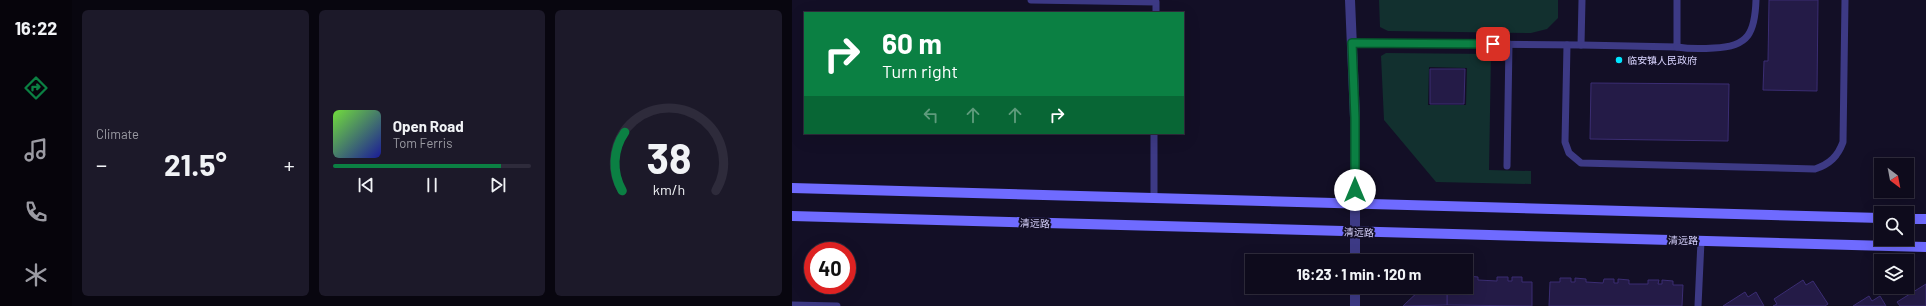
<!DOCTYPE html>
<html lang="en">
<head>
<meta charset="utf-8">
<style>
  :root { --surface:#0e0b1c; --page:#1c1929; --text:#f1f3f6; --muted:#9b9ba3; --line:#2e2b3b; --accent:#0b8043 }
  body { margin:0; font-family:Barlow,"Noto Sans SC",sans-serif; background:var(--page); color:var(--text); height:100vh; display:flex; flex-direction:column; font-size:15px; white-space:nowrap }
  * { box-sizing:border-box; margin:0 }
  p { font-size:13px; color:var(--muted) }
  .icon { flex:none; width:22px; height:22px; fill:none; stroke:currentColor; stroke-width:2; stroke-linecap:round; stroke-linejoin:round }
  .map { position:relative; flex:1; overflow:hidden }
  .drawer { display:flex; flex-direction:column; gap:10px; padding:10px; background:#08060f; width:720px }
  .drawer>* { flex:none }
  .top-card { position:absolute; left:12px; top:12px; width:380px; height:122px; border-radius:0px; box-shadow:0 4px 16px #0002,0 0 0 1px var(--line); background:#0b8043; color:#fff; overflow:hidden }
  .needle { width:26px; rotate:148deg }
  .buttons { position:absolute; left:1082px; top:158px; display:grid; gap:8px }
  .buttons a { display:grid; place-items:center; width:40px; height:40px; border-radius:0px; background:var(--surface); box-shadow:0 4px 16px #0002,0 0 0 1px var(--line); font-size:20px }
  .speed { position:absolute; left:12px; top:242px; display:flex; gap:8px; font-size:20px; font-weight:700; text-align:center }
  .speed>* { display:grid; place-content:center; width:52px; height:52px; border-radius:50%; background:var(--surface); box-shadow:0 4px 16px #0002,0 0 0 1px var(--line); line-height:1 }
  .speed .limit { border:6px solid #d22; background:#fff; color:#111 }
  .pin { position:absolute; display:grid; place-items:center; width:34px; height:34px; color:#fff; margin:-17px; border-radius:8px; box-shadow:0 2px 6px #0006 }
  .me { position:absolute; width:44px; margin:-22px; rotate:0deg; stroke-linejoin:round; filter:drop-shadow(0 0 3px #0008) }
  .turn { display:flex; align-items:center; gap:14px; height:84px; padding:0 12px; font-size:18px }
  .turn .icon { width:52px; height:52px; stroke-width:2.5 }
  .turn b { display:block; font-size:28px; line-height:34px }
  .lanes { display:flex; align-items:center; height:38px; padding:0 12px; background:#0003; justify-content:center; gap:20px; direction:ltr }
  .lanes .off { opacity:.35 }
  .big { font-size:30px; font-weight:700; line-height:1.1 }
  .drawer .tile { flex:1; display:flex; flex-direction:column; justify-content:center; gap:6px; min-width:0; padding:0 14px; border-radius:6px; background:var(--page) }
  .drawer .dial { align-items:center; gap:0 }
  .dial svg { height:104px; overflow:visible; fill:none; stroke:var(--line); stroke-width:7; stroke-linecap:round; text-anchor:middle }
  .dial text { fill:var(--text); stroke:none }
  .song { display:flex; align-items:center; gap:12px }
  .cover { width:48px; height:48px; border-radius:6px; background:linear-gradient(135deg,hsl(100 70% 55%),hsl(240 70% 35%)) }
  .played { height:4px; border-radius:2px; background:linear-gradient(90deg,var(--accent) 85%,var(--line) 85%) }
  .keys { display:flex; justify-content:space-around; direction:ltr }
  .heat { display:flex; justify-content:space-between; align-items:center; font-size:22px; direction:ltr }
  .drawer .tiles { flex:1; display:grid; gap:10px; grid-template-columns:repeat(3,1fr) }
  .trip { position:absolute; left:453px; top:254px; width:228px; height:40px; border-radius:0px; background:var(--surface); box-shadow:0 4px 16px #0002,0 0 0 1px var(--line); font-weight:700; line-height:40px; text-align:center }
  main { display:flex; flex:1; min-height:0 }
  .tab-bar { display:flex; flex-direction:column; width:72px; justify-content:space-around; align-items:center; background:#06040b; color:var(--muted) }
  .tab-bar .icon { width:28px; height:28px }
  .tab-bar .selected { color:var(--accent) }
  .tab-bar b { font-size:18px; color:var(--text) }
  .map>svg:first-child { display:block }
</style>
</head>
<body>
<main>
<nav class="tab-bar">
<b>16:22</b>
<svg class="icon selected" aria-label="directions" viewBox="0 0 24 24"><path d="M12 3l9 9-9 9-9-9zM9 14v-3h6M13 9l2 2-2 2"/></svg>
<svg class="icon" aria-label="music" viewBox="0 0 24 24"><path d="M9 18V5l10-2v13"/><circle cx="6" cy="18" r="3"/><circle cx="16" cy="16" r="3"/></svg>
<svg class="icon" aria-label="phone" viewBox="0 0 24 24"><path d="M5 4h4l2 5-3 2q2 4 5 5l2-3 5 2v4C11 20 4 13 5 4z"/></svg>
<svg class="icon" aria-label="climate" viewBox="0 0 24 24"><path d="M12 3v18M4 7l16 10M4 17L20 7"/></svg>
</nav>
<section class="drawer">
<div class="tiles">
<div class="tile"><p>Climate</p>
<div class="heat"><a>−</a><b class="big">21.5°</b><a>+</a></div>
</div>
<div class="tile">
<div class="song"><i class="cover"></i><div><b>Open Road</b><p>Tom Ferris</p></div></div>
<div class="played"></div>
<div class="keys"><svg class="icon" aria-label="previous" viewBox="0 0 24 24"><path d="M18 5L8 12l10 7zM5 5v14"/></svg><svg class="icon" aria-label="pause" viewBox="0 0 24 24"><path d="M8 5v14M16 5v14"/></svg><svg class="icon" aria-label="next" viewBox="0 0 24 24"><path d="M6 5l10 7-10 7zM19 5v14"/></svg></div>
</div>
<div class="tile dial"><svg viewBox="0 0 100 80">
<path d="M14 69A42 42 0 1 1 86 69"/>
<path d="M14 69A42 42 0 0 1 16 24" stroke="#0b8043"/>
<text x="50" y="56" font-size="32" font-weight="700">38</text>
<text x="50" y="72" font-size="11">km/h</text>
</svg></div>
</div>
</section>
<div class="map">
<svg width="1134" height="306" viewBox="0 0 1134 306">
  <rect width="100%" height="100%" fill="#130f26"/>
  <!-- green -->
  <g fill="#12302f" fill-rule="evenodd">
    <polygon points="587,0 766,0 766,18 755,29 739,33 596,31 588,27"/>
    <path d="M594 53 699 54 697 170 739 171V184L644 182 592 120 589 56ZM637 67 675 68 674 105H636Z"/>
  </g>
  <!-- building -->
  <g fill="#241b47" stroke="#3b2d73">
    <polygon points="977,0 1026,0 1025,91 971,90 972,61 976,61"/>
    <polygon points="638,69 673,69 672,104 638,104"/>
    <polygon points="799,83 937,84 936,141 798,139"/>
    <polygon points="676,276 686,277 686,280 705,281 705,277 716,277 716,281 720,281 720,277 730,277 730,282 740,282 740,306 655,305 655,287 674,287"/>
    <polygon points="768,278 779,278 779,282 783,282 783,278 794,279 794,282 811,283 812,279 822,279 822,283 826,283 826,279 837,280 837,284 856,284 856,280 867,280 866,284 870,284 870,280 881,281 881,285 891,285 890,306 757,306 758,282 768,282"/>
    <polygon points="1011,280 1014,285 1021,281 1036,304 1033,306 981,306 985,304 982,299"/>
    <polygon points="1134,284 1134,306 1108,306 1105,302"/>
    <polygon points="631,287 655,287 655,305 611,306"/>
    <polygon points="953,292 956,297 964,292 972,306 931,306"/>
    <polygon points="1077,296 1080,301 1088,296 1094,306 1061,306"/>
  </g>
  <g fill="none" stroke-linecap="round" stroke-linejoin="round">
    <!-- service -->
    <g stroke="#3d3a85" stroke-width="7">
      <polyline points="239,0 364,2 364,13"/>
      <polyline points="560,43 789,45 790,0"/>
      <path d="M775 45 773 142 777 153 789 163 1023 169C1038 164 1046 156 1051 142L1053 0"/>
      <polyline points="789,45 885,47 885,0"/>
      <path d="M885 47C897 49 909 49 922 48 957 47 963 32 964 0"/>
      <polyline points="715,166 717,44"/>
      <polyline points="362,198 362,133"/>
      <polyline points="0,305 45,306"/>
      <polyline points="906,306 909,241"/>
    </g>
    <!-- tertiary -->
    <g stroke="#3d3a85" stroke-width="10">
      <polyline points="558,0 563,118 563,261"/>
      <polyline points="563,306 563,287"/>
    </g>
    <!-- secondary -->
    <g stroke="#6f6bff" stroke-width="10">
      <polyline points="0,188 1089,218"/>
      <polyline points="0,216 1134,247"/>
      <polyline points="1115,219 1134,219"/>
    </g>
  </g>
  <g fill="none" stroke-linecap="round" stroke-linejoin="round">
    <defs>
      <polyline id="route" points="563,190 563,118 560,43 701,44"/>
    </defs>
    <!-- route casing -->
    <use href="#route" stroke="#07532c" stroke-width="10"/>
    <!-- route -->
    <use href="#route" stroke="#0b8043" stroke-width="7"/>
  </g>
  <!-- markers -->
  <circle fill="#00e5ff" stroke="#130f26" stroke-width="1.5" cx="827" cy="60" r="4"/>
  <g text-anchor="middle" dominant-baseline="central" stroke-width="4" stroke-linejoin="round" paint-order="stroke">
    <!-- poi labels -->
    <g font-size="10" fill="#d9d4ff" stroke="#130f26" text-anchor="start">
      <text x="835" y="60">临安镇人民政府</text>
    </g>
    <!-- street labels -->
    <g font-size="10" fill="#d9d4ff" stroke="#130f26">
      <text transform="translate(243 223) rotate(2)">清远路</text>
      <text transform="translate(567 232) rotate(2)">清远路</text>
      <text transform="translate(891 240) rotate(1)">清远路</text>
    </g>
  </g>
</svg>
<div class="buttons">
<a><svg class="needle" viewBox="-14 -14 28 28"><path d="M0-13l5 13h-10z" fill="#e53935"/><path d="M0 13l5-13h-10z" fill="#9b9ba3"/></svg></a>
<a><svg class="icon" aria-label="search" viewBox="0 0 24 24"><circle cx="10" cy="10" r="6"/><path d="M15 15l6 6"/></svg></a>
<a><svg class="icon" aria-label="layers" viewBox="0 0 24 24"><path d="M12 4l9 5-9 5-9-5zM3 14l9 5 9-5"/></svg></a>
</div>
<div class="speed"><div class="limit">40</div></div>
<div class="pin" style="left:701px;top:44px;background:#d93025"><svg class="icon" aria-label="arrive" viewBox="0 0 24 24"><path d="M6 21V4h12l-3 4 3 4H6"/></svg></div>
<svg class="me" style="left:563px;top:190px" viewBox="-20 -20 40 40"><circle r="19" fill="#fff"/><path d="M0-13L10 11 0 6-10 11z" fill="#0b8043"/></svg>
<div class="trip">16:23 · 1 min · 120 m</div>
<div class="top-card">
<div class="turn"><svg class="icon" aria-label="right" viewBox="0 0 24 24"><path d="M7 20v-9h11M14 6l5 5-5 5"/></svg><div><b>60 m</b>Turn right</div></div>
<div class="lanes"><svg class="icon off" aria-label="left" viewBox="0 0 24 24"><path d="M17 20v-9H6M10 6l-5 5 5 5"/></svg><svg class="icon off" aria-label="ahead" viewBox="0 0 24 24"><path d="M12 20V5M6 11l6-6 6 6"/></svg><svg class="icon off" aria-label="ahead" viewBox="0 0 24 24"><path d="M12 20V5M6 11l6-6 6 6"/></svg><svg class="icon" aria-label="right" viewBox="0 0 24 24"><path d="M7 20v-9h11M14 6l5 5-5 5"/></svg></div>
</div>
</div>
</main>
</body>
</html>
